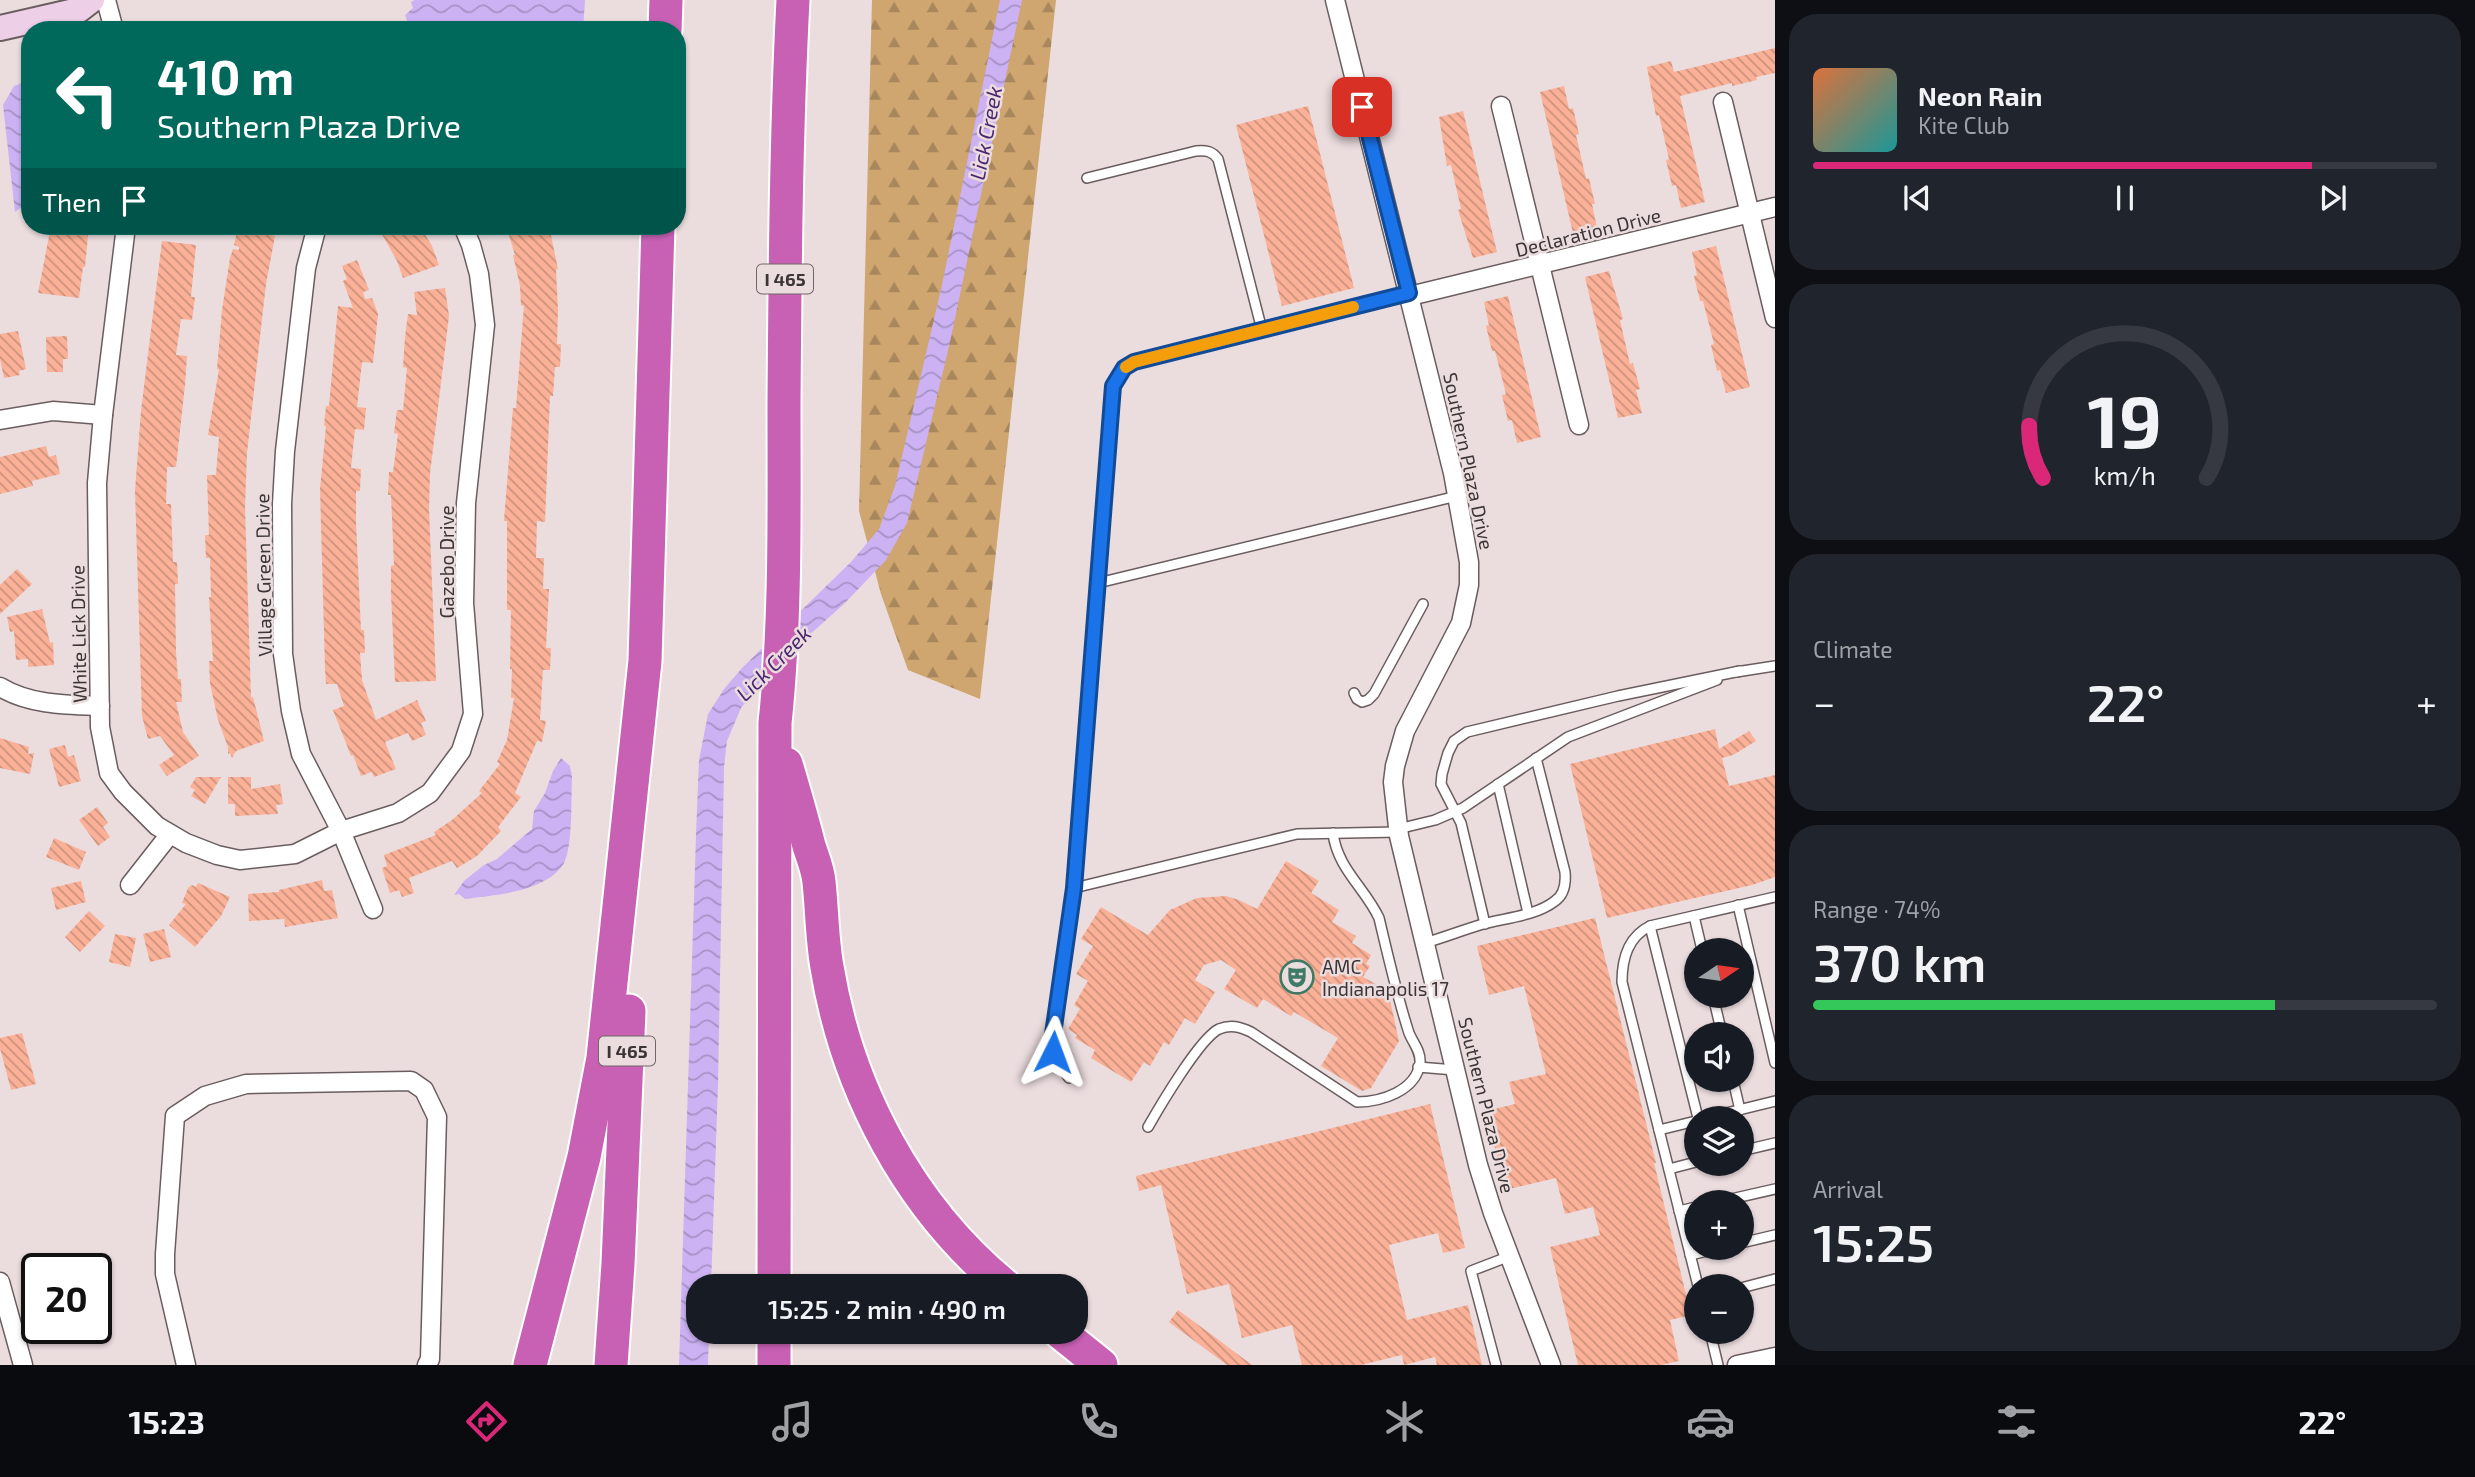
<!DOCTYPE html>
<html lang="en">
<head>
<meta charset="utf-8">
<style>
  :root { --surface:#171b24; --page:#20242c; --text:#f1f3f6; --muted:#9ea1a6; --line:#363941; --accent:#db2777 }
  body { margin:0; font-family:"Exo 2",sans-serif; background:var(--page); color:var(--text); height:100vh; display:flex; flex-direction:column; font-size:26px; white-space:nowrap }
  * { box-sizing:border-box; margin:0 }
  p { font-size:23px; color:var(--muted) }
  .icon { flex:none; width:38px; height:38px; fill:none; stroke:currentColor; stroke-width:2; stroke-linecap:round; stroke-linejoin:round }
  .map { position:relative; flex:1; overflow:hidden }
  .details { display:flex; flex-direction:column; gap:14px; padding:14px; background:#0d0f14; width:700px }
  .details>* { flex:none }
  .guide { position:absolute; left:21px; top:21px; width:665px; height:214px; border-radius:28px; box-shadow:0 2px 5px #0004; background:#00695c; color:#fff; overflow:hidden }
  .needle { width:46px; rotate:77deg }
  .fabs { position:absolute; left:1684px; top:938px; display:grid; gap:14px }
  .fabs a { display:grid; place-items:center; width:70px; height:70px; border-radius:50%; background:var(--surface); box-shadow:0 2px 5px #0004; font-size:35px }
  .speed { position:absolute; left:21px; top:1253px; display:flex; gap:14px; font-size:35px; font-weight:700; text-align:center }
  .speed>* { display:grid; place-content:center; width:91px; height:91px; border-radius:50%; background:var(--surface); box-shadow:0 2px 5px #0004; line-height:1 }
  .speed .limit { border:4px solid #111; border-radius:10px; background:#fff; color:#111 }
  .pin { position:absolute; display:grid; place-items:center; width:60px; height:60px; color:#fff; margin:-30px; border-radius:14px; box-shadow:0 4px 10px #0006 }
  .me { position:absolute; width:77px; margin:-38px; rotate:3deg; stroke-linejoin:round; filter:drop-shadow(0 0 5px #0008) }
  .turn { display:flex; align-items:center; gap:24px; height:147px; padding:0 21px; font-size:32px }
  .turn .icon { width:91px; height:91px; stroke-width:2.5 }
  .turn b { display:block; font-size:49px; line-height:60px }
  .then { display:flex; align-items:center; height:66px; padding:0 21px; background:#0003; gap:14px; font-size:26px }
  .big { font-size:52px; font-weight:600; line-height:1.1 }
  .details .widget { flex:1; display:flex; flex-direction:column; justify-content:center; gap:10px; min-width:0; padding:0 24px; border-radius:28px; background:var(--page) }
  .details .dial { align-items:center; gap:0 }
  .dial svg { height:182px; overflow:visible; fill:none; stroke:var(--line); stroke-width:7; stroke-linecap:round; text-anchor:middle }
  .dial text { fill:var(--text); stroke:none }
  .song { display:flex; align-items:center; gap:21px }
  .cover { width:84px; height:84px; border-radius:10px; background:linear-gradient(135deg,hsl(20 70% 55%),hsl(180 70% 35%)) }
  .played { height:7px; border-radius:4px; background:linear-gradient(90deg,var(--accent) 80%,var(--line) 80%) }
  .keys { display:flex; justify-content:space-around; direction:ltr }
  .heat { display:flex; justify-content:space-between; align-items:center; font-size:38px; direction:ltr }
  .charge { height:10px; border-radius:5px; background:linear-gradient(90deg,#34c759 74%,var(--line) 0) }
  .trip { position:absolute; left:686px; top:1274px; width:402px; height:70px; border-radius:28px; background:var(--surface); box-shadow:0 2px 5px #0004; font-weight:600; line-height:70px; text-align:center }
  .tabs { display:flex; height:112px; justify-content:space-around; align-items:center; background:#090b0e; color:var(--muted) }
  .tabs .icon { width:49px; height:49px }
  .tabs .on { color:var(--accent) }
  .tabs b { font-size:32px; color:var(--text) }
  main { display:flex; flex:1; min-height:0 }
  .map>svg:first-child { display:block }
</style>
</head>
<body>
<main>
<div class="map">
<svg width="1775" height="1365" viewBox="0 0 1775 1365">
  <defs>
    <pattern id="forest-firs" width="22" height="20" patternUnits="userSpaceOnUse" patternTransform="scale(1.75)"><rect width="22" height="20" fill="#cfa570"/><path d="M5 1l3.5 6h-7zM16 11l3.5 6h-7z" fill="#a9875d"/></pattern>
    <pattern id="water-waves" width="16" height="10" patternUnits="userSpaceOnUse" patternTransform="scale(1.75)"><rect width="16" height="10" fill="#ccb2f3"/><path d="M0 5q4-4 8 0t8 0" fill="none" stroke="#a792c6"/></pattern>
    <pattern id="building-back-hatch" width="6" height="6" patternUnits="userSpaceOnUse" patternTransform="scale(1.75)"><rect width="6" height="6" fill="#fbb197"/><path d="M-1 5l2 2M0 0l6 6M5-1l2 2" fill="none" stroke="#cc917c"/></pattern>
  </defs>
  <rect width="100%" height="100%" fill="#ebdcde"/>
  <!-- forest -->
  <polygon fill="url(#forest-firs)" points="872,0 1056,0 980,699 908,670 881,594 859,511"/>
  <!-- water -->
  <g fill="url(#water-waves)">
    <polygon points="415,0 585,0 583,30 406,30 409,26 405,15 413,8 411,2"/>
    <polygon points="1000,0 1022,0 950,342 907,523 886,560 844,604 779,662 741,708 727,741 724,767 718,1084 711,1286 698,1286 698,1332 709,1332 708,1365 679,1365 696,835 699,760 708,714 724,689 742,668 851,562 879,529 895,486 942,285"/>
    <polygon points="30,80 30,201 15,212 3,105 14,86"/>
    <path d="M561 758 570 766 572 777C571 797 573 846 564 863 547 892 494 895 465 899L459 894 454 895 464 881 484 865 497 859 532 829 534 811 545 793 553 771Z"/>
  </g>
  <!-- building -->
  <g fill="url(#building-back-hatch)">
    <polygon points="1775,48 1775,73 1756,77 1757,80 1732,86 1732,83 1680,96 1705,202 1681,208 1676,185 1672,186 1666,160 1669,159 1659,115 1656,116 1647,67 1671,61 1674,72"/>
    <polygon points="1564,86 1569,109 1573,108 1579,134 1576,135 1586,179 1589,178 1595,204 1592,204 1597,228 1573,233 1540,92"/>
    <polygon points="1308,106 1354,288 1282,306 1236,125"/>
    <polygon points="1463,111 1497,252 1473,258 1458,210 1461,209 1451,165 1447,166 1439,117"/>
    <polygon points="51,226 89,226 85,267 83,267 79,298 38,293"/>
    <polygon points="371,226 420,226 432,246 439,265 403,278 397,261 383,236"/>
    <polygon points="518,226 549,226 558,269 556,270 558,310 557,344 561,344 560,367 555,367 553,396 550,396 545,522 537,521 536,558 544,558 543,589 549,589 546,648 551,648 550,670 543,670 540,720 546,721 542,742 537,741 515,793 521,797 498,827 501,831 477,856 457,868 452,861 409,878 414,893 402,897 399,890 390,893 382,868 387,866 384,855 436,835 434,832 452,820 482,793 479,791 500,764 497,762 507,740 514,698 511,698 512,669 510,669 511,610 507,610 507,521 504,521 513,408 516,408 524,305 521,306 520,286 513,255 515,255 508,232 519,229"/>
    <polygon points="238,228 275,236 266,284 261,328 247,453 245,507 251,698 253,697 264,741 236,751 232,758 230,753 228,754 228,747 218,720 210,683 209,661 213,661 209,597 211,597 210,558 206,558 205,535 209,535 207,475 216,475 219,437 208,435 219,369 217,369 222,310 230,258 233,249 239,250 239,247 234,245"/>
    <polygon points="162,241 196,245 191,297 195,297 192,320 181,319 176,355 187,356 185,385 176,467 167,467 166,504 171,504 173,562 177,562 178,584 175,584 176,652 178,679 181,679 182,702 176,702 183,732 199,756 167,776 159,765 174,755 160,736 148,739 142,716 135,491 141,411"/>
    <polygon points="1716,246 1750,387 1726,393 1720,370 1717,371 1711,345 1714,344 1703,301 1700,301 1694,276 1697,275 1692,252"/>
    <polygon points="357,260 369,290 363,292 365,299 372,298 378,314 373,363 362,362 357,407 366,408 364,430 355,429 351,468 361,469 360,491 356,491 356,523 361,630 364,630 365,653 360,653 362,680 376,720 417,700 426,721 421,723 426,735 412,741 408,733 385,742 396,769 374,777 372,772 361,776 353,755 351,756 333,710 344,706 337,684 326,684 325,668 320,489 326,426 324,426 326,406 329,406 338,306 353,308 343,281 347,279 342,266"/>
    <polygon points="1609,271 1623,319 1620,320 1630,364 1633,363 1640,389 1636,390 1642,413 1618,418 1585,277"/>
    <polygon points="445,288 449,316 430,474 429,509 436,681 395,682 391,593 391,566 394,565 391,495 388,495 389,472 393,472 398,434 394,433 397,410 403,410 407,368 403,367 405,337 408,314 417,315 414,292"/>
    <polygon points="1508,296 1541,437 1517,443 1512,420 1508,421 1502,395 1506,394 1495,351 1492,351 1486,326 1489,325 1484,302"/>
    <polygon points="18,331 26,369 19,371 20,375 4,378 0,359 0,334"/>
    <polygon points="67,336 68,359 63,359 63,372 47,372 46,337"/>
    <polygon points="46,446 49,457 56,455 60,474 32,481 33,486 0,494 0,457"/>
    <polygon points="17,569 32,584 0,614 0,585"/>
    <polygon points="42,609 50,643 53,642 54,665 28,667 28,659 16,660 14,631 10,632 7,617"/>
    <polygon points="1715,729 1719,749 1749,731 1756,741 1733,755 1722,758 1729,786 1775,775 1775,877 1752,885 1607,918 1570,764"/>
    <polygon points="0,738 29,747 28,754 34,753 30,774 0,768"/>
    <polygon points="65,745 68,757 74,755 81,781 59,787 49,749"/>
    <polygon points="196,777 221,777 205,804 191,796 195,790 190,787"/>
    <polygon points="228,777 251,777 251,789 280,784 283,804 276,805 278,814 235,816 235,804 228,804"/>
    <polygon points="97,807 108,823 103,827 110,837 98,846 79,820"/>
    <polygon points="54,838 86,852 79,870 46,857"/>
    <polygon points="1286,861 1319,881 1311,893 1339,910 1332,922 1356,936 1352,943 1371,955 1366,964 1370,966 1363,977 1388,991 1399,1041 1371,1088 1362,1091 1321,1066 1338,1038 1294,1012 1291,1016 1263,999 1257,1008 1224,989 1236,970 1221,960 1204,965 1195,980 1215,992 1195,1024 1185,1018 1169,1045 1164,1042 1150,1066 1144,1062 1131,1082 1091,1058 1095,1050 1075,1038 1077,1035 1068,1029 1080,1009 1074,1005 1088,981 1076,974 1093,946 1081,939 1101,907 1148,935 1170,910 1197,898 1226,896 1239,900 1257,909"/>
    <polygon points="322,880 324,891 332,890 338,918 285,927 284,919 249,921 248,894 279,892 279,890"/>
    <polygon points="81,881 86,902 56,910 51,888"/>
    <polygon points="198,883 230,897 221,916 195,947 169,925 186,904 182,903 188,888 192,885 196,887"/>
    <polygon points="89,911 105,926 80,952 65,937"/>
    <polygon points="1595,918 1656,1163 1654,1163 1691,1315 1670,1320 1679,1361 1661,1365 1578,1365 1550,1247 1600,1235 1593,1207 1565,1214 1556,1178 1505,1190 1486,1111 1515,1104 1509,1082 1546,1074 1524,986 1489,995 1477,946"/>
    <polygon points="164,929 171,957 150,962 143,934"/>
    <polygon points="115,934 136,938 130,967 109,962"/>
    <polygon points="22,1033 36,1084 11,1090 0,1048 0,1038"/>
    <polygon points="1430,1104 1465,1248 1443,1253 1438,1233 1389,1245 1407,1320 1468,1305 1482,1365 1437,1365 1435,1357 1404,1365 1402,1355 1361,1365 1302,1365 1292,1325 1242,1338 1229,1284 1187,1294 1161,1185 1139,1191 1136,1176"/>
    <polygon points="1178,1310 1212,1335 1252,1365 1227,1365 1169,1322"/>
  </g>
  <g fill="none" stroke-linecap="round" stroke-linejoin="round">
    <defs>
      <g id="lane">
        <path d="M1087 178 1196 151C1206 150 1212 151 1218 159L1262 330"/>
        <polyline points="1098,583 1457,496"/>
        <polyline points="1736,672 1775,666"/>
        <polyline points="1354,693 1357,699 1362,702 1368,700 1374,694 1423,604"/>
        <polyline points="1498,784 1528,913"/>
        <polyline points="1398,829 1435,820 1463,808 1568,737 1717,680"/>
        <polyline points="1074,888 1297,834 1398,832"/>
        <polyline points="1738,905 1775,1063"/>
        <polyline points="1694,916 1702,950"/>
        <polyline points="1485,924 1461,823 1441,784 1442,774 1448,753 1454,741 1467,732 1618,696 1740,671"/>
        <polyline points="1650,926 1698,1118"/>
        <path d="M1425 943C1445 937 1463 930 1483 924 1505 918 1536 916 1555 901 1565 894 1566 883 1565 872L1536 758"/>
        <polyline points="1713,996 1722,1034"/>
        <polyline points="1418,1067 1455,1070"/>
        <polyline points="1069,1078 1056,1060 1052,1041 1074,888 1113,386 1124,368 1134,362 1409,293"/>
        <polyline points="1733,1080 1740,1110"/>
        <polyline points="1706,1118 1775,1101"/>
        <path d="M1148 1127C1160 1106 1200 1038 1219 1029 1231 1024 1240 1027 1251 1032L1357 1102C1381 1102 1416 1091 1420 1063 1421 1051 1413 1043 1409 1033 1397 996 1388 956 1379 918 1365 888 1337 868 1333 833"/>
        <polyline points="1659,1130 1696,1121"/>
        <polyline points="1741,1151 1775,1143"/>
        <polyline points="1669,1169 1696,1162"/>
        <polyline points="1718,1202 1775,1189"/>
        <polyline points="1679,1211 1696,1207"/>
        <polyline points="1741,1243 1775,1235"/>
        <polyline points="1690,1255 1720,1248"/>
        <path d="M1698 1286 1622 982C1622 958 1628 937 1650 926L1775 897"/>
        <polyline points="1741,1288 1775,1279"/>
        <polyline points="1710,1332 1718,1365"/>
        <polyline points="1496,1365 1471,1271 1510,1256"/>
      </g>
      <g id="street">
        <polyline points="106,0 114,30"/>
        <polyline points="1335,0 1453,473 1469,562 1469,585 1461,623 1405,731 1395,766 1393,782 1399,836 1478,1165 1493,1213 1551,1365"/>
        <polyline points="1723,102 1775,318"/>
        <polyline points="1501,106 1579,425"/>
        <polyline points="126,226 103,415 97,483 100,727 109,773 123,792 157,826 186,843 217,855 240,860 295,854 341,831 398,813 430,793 461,751 473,714 464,603 466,503 485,325 479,274 471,245 463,226"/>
        <polyline points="317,226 306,268 285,451 282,504 283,654 291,711 301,754 341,831 373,909"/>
        <polyline points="1410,296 1775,207"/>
        <polyline points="0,420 53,411 103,415"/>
        <path d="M0 687C30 705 66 705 100 706"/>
        <polyline points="130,885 170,834"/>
        <polyline points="0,1282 23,1365"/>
        <polyline points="186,1365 165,1274 165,1254 175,1116 205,1096 246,1084 411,1081 424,1090 437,1117 430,1359 427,1365"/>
        <polyline points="1737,1365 1775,1357"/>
      </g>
      <polyline id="secondary" points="0,28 79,10 92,0"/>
      <g id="highway">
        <polyline points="665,30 666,0"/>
        <path d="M786 764C794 791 802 818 809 846 813 858 818 870 819 882 822 910 822 939 827 967 847 1089 909 1207 1005 1286"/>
        <path d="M774 1286 775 723C786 618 784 511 784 404 785 270 786 135 793 0"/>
        <polyline points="1060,1332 1101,1365"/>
        <polyline points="530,1365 584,1157 603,1058 645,661 658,226"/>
        <polyline points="611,1365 618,1264 629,1011"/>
        <polyline points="774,1365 774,1332"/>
      </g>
    </defs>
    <!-- lane casing -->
    <use href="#lane" stroke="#6a5d5f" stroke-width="12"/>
    <!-- street casing -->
    <use href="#street" stroke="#6a5d5f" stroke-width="21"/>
    <!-- secondary casing -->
    <use href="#secondary" stroke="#6a5d5f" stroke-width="28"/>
    <!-- highway casing -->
    <use href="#highway" stroke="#fff" stroke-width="37"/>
    <!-- lane -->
    <use href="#lane" stroke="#fff" stroke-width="9"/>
    <!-- street -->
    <use href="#street" stroke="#fff" stroke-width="18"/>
    <!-- secondary -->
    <use href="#secondary" stroke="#eecfe8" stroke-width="24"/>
    <!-- highway -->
    <use href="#highway" stroke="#c860b4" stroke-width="33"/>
  </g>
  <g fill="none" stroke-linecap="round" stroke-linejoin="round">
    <defs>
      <polyline id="route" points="1053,1052 1052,1041 1074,888 1113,386 1124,368 1134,362 1409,293 1362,107"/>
    </defs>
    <!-- route casing -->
    <use href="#route" stroke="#114b97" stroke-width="18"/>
    <!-- route -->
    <use href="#route" stroke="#1a73e8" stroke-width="12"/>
    <!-- slow -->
    <polyline stroke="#f59e0b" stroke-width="12" points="1126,367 1134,362 1353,307"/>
  </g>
  <!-- icons -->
  <defs>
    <symbol id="theatre-ring" viewBox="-11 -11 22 22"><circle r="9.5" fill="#ebdcde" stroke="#3e7a65" stroke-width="1.5"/><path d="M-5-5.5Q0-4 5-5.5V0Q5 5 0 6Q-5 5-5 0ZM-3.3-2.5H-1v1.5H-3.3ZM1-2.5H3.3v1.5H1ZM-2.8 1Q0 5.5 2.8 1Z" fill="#3e7a65"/></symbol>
  </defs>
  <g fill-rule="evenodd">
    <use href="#theatre-ring" x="1278" y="958" width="38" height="38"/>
  </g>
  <g text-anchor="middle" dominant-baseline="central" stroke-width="5" stroke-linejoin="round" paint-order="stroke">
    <!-- shield labels -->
    <g fill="#ebdcde" stroke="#706768" stroke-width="2">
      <rect x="757" y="264.5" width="56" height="29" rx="5"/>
      <rect x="599" y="1036.5" width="56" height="29" rx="5"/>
    </g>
    <g font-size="18" font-weight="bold" fill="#3b3536">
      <text x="785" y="279">I 465</text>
      <text x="627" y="1051">I 465</text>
    </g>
    <!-- street labels -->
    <g font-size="19" fill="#3b3536" stroke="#ebdcde">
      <text transform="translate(1588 232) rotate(-14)">Declaration Drive</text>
      <text transform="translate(1469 461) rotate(78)">Southern Plaza Drive</text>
      <text transform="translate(446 562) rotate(-90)">Gazebo Drive</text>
      <text transform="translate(263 575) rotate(-91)">Village Green Drive</text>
      <text transform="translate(78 634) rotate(-91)">White Lick Drive</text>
      <text transform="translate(1487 1105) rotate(76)">Southern Plaza Drive</text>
    </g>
    <!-- poi labels -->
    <g font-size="19" fill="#3b3536" stroke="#ebdcde" text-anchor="start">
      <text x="1322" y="966">AMC<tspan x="1322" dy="22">Indianapolis 17</tspan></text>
    </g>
    <!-- water labels -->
    <g font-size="21" font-style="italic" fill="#4b2772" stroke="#ebdcde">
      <text transform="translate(985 133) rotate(-79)">Lick Creek</text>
      <text transform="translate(773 663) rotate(-45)">Lick Creek</text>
    </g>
  </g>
</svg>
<div class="fabs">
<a><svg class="needle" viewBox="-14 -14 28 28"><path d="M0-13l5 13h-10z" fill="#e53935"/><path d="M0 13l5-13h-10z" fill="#9ea1a6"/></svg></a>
<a><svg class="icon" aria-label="sound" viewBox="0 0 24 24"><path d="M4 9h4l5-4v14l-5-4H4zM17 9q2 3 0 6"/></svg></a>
<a><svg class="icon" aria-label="layers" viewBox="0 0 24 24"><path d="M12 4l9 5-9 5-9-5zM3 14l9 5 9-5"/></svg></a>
<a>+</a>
<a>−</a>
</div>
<div class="speed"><div class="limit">20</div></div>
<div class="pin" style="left:1362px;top:107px;background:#d93025"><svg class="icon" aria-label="arrive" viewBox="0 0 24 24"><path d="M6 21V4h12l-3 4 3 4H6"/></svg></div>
<svg class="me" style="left:1053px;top:1052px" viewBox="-20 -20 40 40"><path d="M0-17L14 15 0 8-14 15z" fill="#1a73e8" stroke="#fff" stroke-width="4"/></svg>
<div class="trip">15:25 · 2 min · 490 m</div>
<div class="guide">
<div class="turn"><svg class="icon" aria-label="left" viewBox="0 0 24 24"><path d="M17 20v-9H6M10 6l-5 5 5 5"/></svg><div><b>410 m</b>Southern Plaza Drive</div></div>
<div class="then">Then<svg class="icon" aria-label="arrive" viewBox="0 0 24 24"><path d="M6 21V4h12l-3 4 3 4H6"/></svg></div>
</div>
</div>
<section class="details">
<div class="widget">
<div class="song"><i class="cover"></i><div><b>Neon Rain</b><p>Kite Club</p></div></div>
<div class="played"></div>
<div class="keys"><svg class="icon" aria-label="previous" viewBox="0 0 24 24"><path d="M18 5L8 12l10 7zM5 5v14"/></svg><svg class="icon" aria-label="pause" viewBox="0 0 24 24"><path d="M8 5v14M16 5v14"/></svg><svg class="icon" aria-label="next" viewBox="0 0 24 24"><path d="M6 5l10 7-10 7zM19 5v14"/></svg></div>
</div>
<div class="widget dial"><svg viewBox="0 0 100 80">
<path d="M14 69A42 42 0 1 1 86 69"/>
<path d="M14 69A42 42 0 0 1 8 46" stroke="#db2777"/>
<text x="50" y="56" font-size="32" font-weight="700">19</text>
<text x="50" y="72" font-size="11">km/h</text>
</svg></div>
<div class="widget"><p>Climate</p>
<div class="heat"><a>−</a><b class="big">22°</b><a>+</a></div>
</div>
<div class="widget"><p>Range · 74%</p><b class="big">370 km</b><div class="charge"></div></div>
<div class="widget"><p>Arrival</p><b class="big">15:25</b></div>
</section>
</main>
<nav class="tabs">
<b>15:23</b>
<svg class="icon on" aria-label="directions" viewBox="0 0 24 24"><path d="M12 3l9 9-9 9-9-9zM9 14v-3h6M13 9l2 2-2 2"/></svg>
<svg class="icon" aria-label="music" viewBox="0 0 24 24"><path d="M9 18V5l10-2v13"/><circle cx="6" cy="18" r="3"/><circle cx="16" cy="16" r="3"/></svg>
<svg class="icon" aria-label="phone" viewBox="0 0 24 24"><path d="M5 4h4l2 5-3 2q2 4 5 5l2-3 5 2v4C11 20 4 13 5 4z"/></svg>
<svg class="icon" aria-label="climate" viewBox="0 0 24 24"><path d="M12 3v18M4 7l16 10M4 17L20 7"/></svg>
<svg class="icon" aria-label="car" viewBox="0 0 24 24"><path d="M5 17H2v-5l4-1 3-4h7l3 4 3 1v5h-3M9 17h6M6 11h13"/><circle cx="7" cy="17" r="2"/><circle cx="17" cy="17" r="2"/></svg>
<svg class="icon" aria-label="filters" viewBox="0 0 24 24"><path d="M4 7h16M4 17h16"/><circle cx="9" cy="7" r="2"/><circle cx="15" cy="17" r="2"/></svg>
<b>22°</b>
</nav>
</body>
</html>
